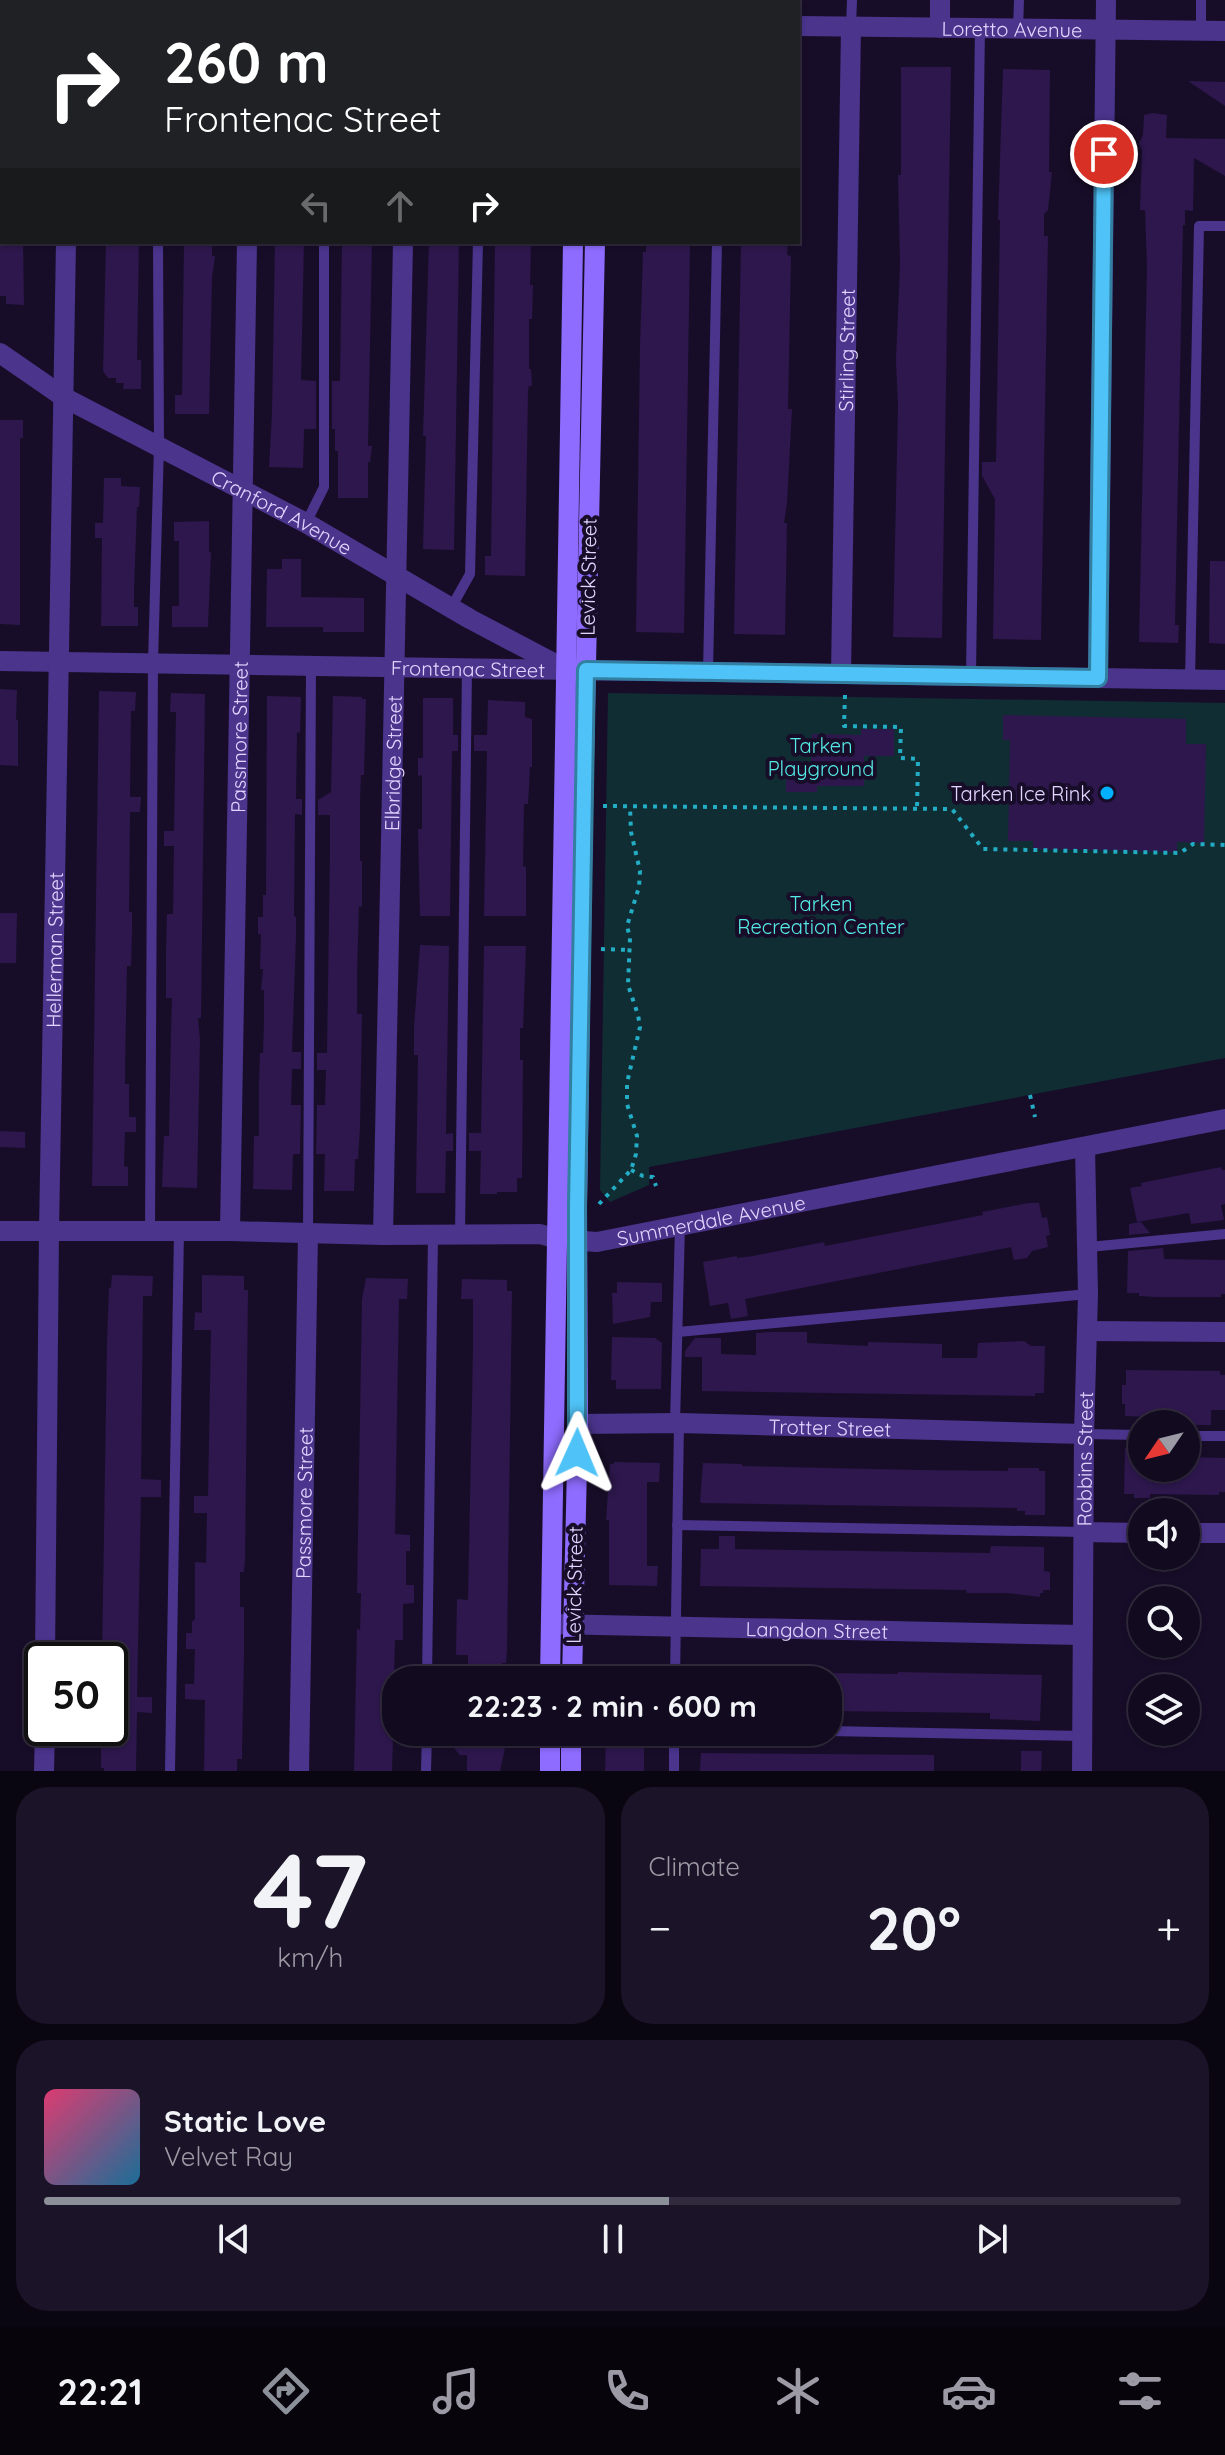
<!DOCTYPE html>
<html lang="en">
<head>
<meta charset="utf-8">
<style>
  :root { --surface:#120a1f; --page:#1b1328; --text:#f1f3f6; --muted:#9c9aa4; --line:#312b3d; --accent:#8c9099 }
  body { margin:0; font-family:Quicksand,sans-serif; background:var(--page); color:var(--text); height:100vh; display:flex; flex-direction:column; font-size:30px; white-space:nowrap }
  * { box-sizing:border-box; margin:0 }
  p { font-size:26px; color:var(--muted) }
  .icon { flex:none; width:44px; height:44px; fill:none; stroke:currentColor; stroke-width:2; stroke-linecap:round; stroke-linejoin:round }
  .map { position:relative; height:1771px; overflow:hidden }
  .side { display:flex; flex-direction:column; gap:16px; padding:16px; background:#0a0611; flex:1 }
  .side>* { flex:none }
  .banner { position:absolute; left:0px; top:0px; width:800px; height:244px; box-shadow:0 2px 6px #0004,0 0 0 2px var(--line); background:#202124; color:#fff; overflow:hidden }
  .needle { width:52px; rotate:235deg }
  .controls { position:absolute; left:1128px; top:1410px; display:grid; gap:16px }
  .controls a { display:grid; place-items:center; width:72px; height:72px; border-radius:50%; background:var(--surface); box-shadow:0 2px 6px #0004,0 0 0 2px var(--line); font-size:40px }
  .speed { position:absolute; left:24px; top:1642px; display:flex; gap:16px; font-size:40px; font-weight:700; text-align:center }
  .speed>* { display:grid; place-content:center; width:104px; height:104px; border-radius:50%; background:var(--surface); box-shadow:0 2px 6px #0004,0 0 0 2px var(--line); line-height:1 }
  .speed .limit { border:4px solid #111; border-radius:12px; background:#fff; color:#111 }
  .pin { position:absolute; display:grid; place-items:center; width:68px; height:68px; color:#fff; margin:-34px; border:4px solid #fff; border-radius:50%; box-shadow:0 2px 8px #0007 }
  .me { position:absolute; width:88px; margin:-44px; rotate:1deg; stroke-linejoin:round; filter:drop-shadow(0 0 6px #0008) }
  .turn { display:flex; align-items:center; gap:28px; height:168px; padding:0 32px; font-size:36px }
  .turn .icon { width:104px; height:104px; stroke-width:2.5 }
  .turn b { display:block; font-size:56px; line-height:68px }
  .lanes { display:flex; align-items:center; height:76px; padding:0 32px; background:#0003; justify-content:center; gap:40px; direction:ltr }
  .lanes .off { opacity:.35 }
  .big { font-size:60px; font-weight:700; line-height:1.1 }
  .side .widget { flex:1; display:flex; flex-direction:column; justify-content:center; gap:12px; min-width:0; padding:0 28px; border-radius:32px; background:var(--page) }
  .side .dial { align-items:center; gap:0 }
  .dial b { font-size:104px; line-height:1 }
  .song { display:flex; align-items:center; gap:24px }
  .cover { width:96px; height:96px; border-radius:12px; background:linear-gradient(135deg,hsl(340 70% 55%),hsl(200 70% 35%)) }
  .played { height:8px; border-radius:4px; background:linear-gradient(90deg,var(--accent) 55%,var(--line) 55%) }
  .keys { display:flex; justify-content:space-around; direction:ltr }
  .heat { display:flex; justify-content:space-between; align-items:center; font-size:44px; direction:ltr }
  .side .tiles { flex:1; display:grid; gap:16px; grid-template-columns:1fr 1fr }
  .widget:last-child { grid-column:span 2 }
  .trip { position:absolute; left:382px; top:1666px; width:460px; height:80px; border-radius:32px; background:var(--surface); box-shadow:0 2px 6px #0004,0 0 0 2px var(--line); font-weight:700; line-height:80px; text-align:center }
  .tabs { display:flex; height:128px; justify-content:space-around; align-items:center; background:#07040c; color:var(--muted) }
  .tabs .icon { width:56px; height:56px }
  .tabs .active { color:var(--accent) }
  .tabs b { font-size:36px; color:var(--text) }
  .map>svg:first-child { display:block }
</style>
</head>
<body>
<div class="map">
<svg width="1225" height="1771" viewBox="0 0 1225 1771">
  <rect width="100%" height="100%" fill="#180d29"/>
  <!-- green -->
  <polygon fill="#102d33" points="608,693 1225,703 1225,1058 649,1167 649,1185 610,1202 600,1190"/>
  <!-- building -->
  <g fill="#2d174c">
    <polygon points="901,67 951,67 942,638 893,637 898,406 896,360 900,264 898,175 901,175"/>
    <polygon points="1003,69 1050,70 1049,172 1052,172 1048,210 1044,214 1044,236 1048,236 1041,640 993,639 995,499 982,476 982,462 996,462 1000,220 998,220"/>
    <polygon points="1188,81 1225,82 1225,106"/>
    <polygon points="1152,113 1167,115 1166,138 1225,139 1225,176 1194,158 1193,211 1185,210 1185,225 1183,225 1175,625 1179,625 1178,643 1139,642 1147,267 1145,210 1140,210 1142,150 1139,143 1143,135 1144,115"/>
    <polygon points="0,242 23,242 24,305 6,304 6,296 0,296"/>
    <polygon points="106,242 139,242 137,360 141,360 141,389 123,389 124,383 116,383 116,378 108,378 103,371"/>
    <polygon points="184,242 212,242 212,256 215,256 212,278 209,414 175,414 175,395 182,395"/>
    <polygon points="275,242 304,242 301,380 316,381 316,429 304,429 303,468 269,467 272,414"/>
    <polygon points="342,242 372,242 368,446 372,446 370,462 368,462 368,498 338,498 338,451 335,451 335,429 332,429 332,381 340,381"/>
    <polygon points="429,242 459,242 454,550 423,549 426,436 423,436"/>
    <polygon points="495,242 531,243 530,285 533,285 532,319 529,319 529,369 531,369 532,386 529,386 528,391 525,576 485,575 485,556 491,556"/>
    <polygon points="646,242 690,242 684,633 636,632 640,346 643,252 646,252"/>
    <polygon points="741,242 788,242 787,255 791,256 788,409 792,409 787,503 784,523 787,523 785,635 734,634"/>
    <polygon points="0,420 23,420 23,438 20,438 20,625 0,624"/>
    <polygon points="104,478 121,478 121,486 140,487 139,507 137,507 134,590 134,607 138,607 138,626 101,626 102,538 95,538 95,523 103,523"/>
    <polygon points="209,521 209,552 211,552 208,627 172,627 172,606 179,606 179,541 174,541 174,522"/>
    <polygon points="282,559 301,559 301,597 364,598 364,632 323,632 323,627 266,627 267,569 282,569"/>
    <polygon points="1210,561 1225,561 1225,644 1209,643"/>
    <polygon points="0,689 17,690 16,720 18,720 18,766 0,765"/>
    <polygon points="99,691 136,692 135,711 131,711 130,797 141,797 140,812 130,812 129,912 132,912 132,932 131,966 127,966 125,1067 125,1084 129,1084 129,1117 136,1117 136,1132 125,1132 124,1166 128,1167 128,1186 92,1186"/>
    <polygon points="171,693 205,694 201,1018 198,1018 200,1040 197,1188 162,1187 164,1136 169,1136 171,1033 172,998 166,998 166,951 167,914 173,914 174,846 164,846 164,831 174,831 176,712 170,712"/>
    <polygon points="267,696 301,697 300,733 297,732 296,799 302,799 302,815 295,814 294,916 296,917 296,936 292,1052 301,1052 301,1069 292,1069 291,1105 301,1105 300,1154 293,1154 292,1190 253,1189 254,1136 259,1136 259,1081 260,1053 263,1053 264,1019 264,990 261,990 263,969 260,969 261,934 258,934 258,917 263,917 263,895 266,895"/>
    <polygon points="333,696 362,697 362,699 366,699 364,775 361,775 360,800 360,861 362,861 362,907 359,906 357,973 357,1014 362,1014 360,1128 358,1159 355,1159 354,1191 324,1191 325,1154 316,1154 317,1105 325,1105 326,1070 317,1070 317,1053 327,1053 330,850 330,815 318,815 318,800 331,792"/>
    <polygon points="423,698 453,698 453,735 458,735 458,751 452,751 450,916 420,916 418,829 422,829 422,775 418,776 418,758 423,758"/>
    <polygon points="488,700 525,702 525,717 532,719 532,767 530,767 528,804 524,804 523,866 526,867 526,916 484,916 487,751 474,751 474,735 487,735"/>
    <polygon points="1003,715 1186,719 1186,744 1206,744 1204,843 1177,842 1177,852 1033,849 1033,841 1008,841 1010,740 1003,740"/>
    <polygon points="861,729 894,729 894,756 864,756 864,786 817,786 817,792 786,792 786,761 811,762 812,734 861,735"/>
    <polygon points="0,913 17,913 16,963 0,963"/>
    <polygon points="420,945 449,946 446,1134 453,1133 453,1151 446,1151 445,1193 416,1193 418,1055 414,1055 414,1028"/>
    <polygon points="484,946 526,946 523,1028 520,1028 520,1060 523,1060 522,1178 517,1178 517,1192 497,1192 497,1194 480,1194 481,1151 469,1151 469,1133 481,1133"/>
    <polygon points="0,1131 25,1132 25,1148 0,1147"/>
    <polygon points="1221,1167 1222,1170 1225,1170 1225,1204 1221,1205 1224,1220 1191,1224 1189,1213 1137,1222 1130,1188 1142,1186 1141,1183"/>
    <polygon points="1029,1203 1039,1203 1042,1218 1047,1217 1050,1235 1046,1236 1048,1247 1032,1251 1027,1258 1014,1260 1011,1247 745,1299 748,1316 731,1319 728,1303 710,1306 703,1262 737,1256 737,1258 753,1256 824,1242 825,1246 983,1215 982,1212"/>
    <polygon points="1141,1222 1150,1233 1129,1235 1129,1224"/>
    <polygon points="1163,1248 1164,1259 1225,1260 1225,1294 1221,1294 1221,1297 1155,1297 1139,1296 1139,1293 1127,1293 1128,1251"/>
    <polygon points="112,1275 153,1276 152,1296 143,1296 141,1479 161,1480 161,1497 141,1497 137,1697 152,1697 152,1713 137,1712 136,1771 104,1771 104,1768 101,1768 101,1728 110,1728 110,1660 102,1660 107,1343 109,1288 111,1288"/>
    <polygon points="202,1275 244,1276 244,1290 248,1290 245,1559 244,1572 240,1572 240,1607 244,1607 244,1655 242,1751 242,1759 237,1759 237,1771 204,1771 205,1700 185,1699 185,1684 194,1684 195,1649 186,1649 186,1633 192,1633 192,1622 195,1619 195,1562 206,1563 207,1513 194,1513 194,1496 208,1496 211,1330 194,1330 195,1312 202,1313"/>
    <polygon points="366,1278 408,1279 407,1299 399,1299 395,1534 410,1535 410,1551 406,1551 406,1585 414,1585 414,1603 403,1604 403,1640 395,1640 393,1708 396,1708 396,1739 393,1739 392,1771 354,1771 357,1629 360,1630 361,1593 357,1593 362,1299"/>
    <polygon points="462,1279 507,1280 507,1291 512,1291 507,1650 506,1663 502,1663 502,1680 468,1680 468,1655 456,1655 457,1599 468,1600 473,1349 473,1299 461,1299"/>
    <polygon points="617,1282 662,1283 662,1302 651,1302 650,1317 613,1324 612,1293 617,1293"/>
    <polygon points="769,1332 807,1332 807,1343 868,1346 868,1342 942,1344 942,1358 977,1358 978,1343 1024,1341 1031,1346 1045,1346 1044,1393 1035,1393 1035,1396 702,1391 702,1357 685,1357 685,1351 695,1338 721,1338 721,1354 756,1355 756,1333"/>
    <polygon points="612,1337 655,1338 662,1343 661,1389 616,1389 616,1380 611,1380"/>
    <polygon points="1126,1370 1220,1371 1220,1375 1225,1375 1225,1410 1211,1410 1211,1425 1186,1425 1186,1418 1125,1416 1125,1404 1122,1404 1122,1385 1126,1385"/>
    <polygon points="1125,1448 1142,1449 1142,1468 1186,1468 1186,1457 1225,1458 1225,1492 1219,1492 1219,1495 1150,1494 1150,1498 1134,1498 1134,1494 1124,1494"/>
    <polygon points="614,1462 660,1463 659,1482 647,1482 647,1566 658,1566 657,1586 609,1585 609,1520 606,1520 610,1464 614,1464"/>
    <polygon points="703,1463 742,1464 742,1466 919,1470 1008,1471 1008,1468 1039,1468 1039,1471 1045,1471 1045,1515 1025,1515 1025,1511 1017,1511 1017,1508 702,1503 700,1502"/>
    <polygon points="719,1536 735,1536 735,1549 990,1553 991,1546 1044,1547 1044,1571 1050,1572 1050,1590 1043,1590 1043,1593 1040,1593 1040,1597 1007,1593 967,1593 966,1590 700,1586 701,1549 719,1549"/>
    <polygon points="898,1672 1042,1675 1040,1721 990,1719 990,1713 828,1711 828,1673 898,1674"/>
    <polygon points="467,1732 501,1732 500,1748 505,1748 500,1771 467,1771 467,1755 460,1755 453,1747 460,1738 467,1738"/>
    <polygon points="606,1732 644,1732 644,1771 605,1771"/>
    <polygon points="1021,1751 1042,1751 1041,1771 1021,1771"/>
    <polygon points="701,1753 934,1755 934,1771 700,1771"/>
  </g>
  <g fill="none" stroke-linecap="round" stroke-linejoin="round">
    <!-- path -->
    <g stroke="#23adc5" stroke-width="4" stroke-dasharray="4 6" stroke-linecap="butt">
      <polyline points="845,695 844,726 901,727 900,758 918,759 917,809"/>
      <polyline points="603,806 952,809 983,849 1180,853 1193,844 1225,845"/>
      <polyline points="601,949 629,950"/>
      <polyline points="1030,1095 1035,1117"/>
      <polyline points="631,1170 643,1176 653,1177 656,1186"/>
      <polyline points="599,1204 631,1170 636,1154 637,1136 627,1104 627,1083 640,1027 638,1015 628,985 630,938 627,926 639,887 640,871 631,832 630,806"/>
    </g>
    <!-- service -->
    <g stroke="#4a348c" stroke-width="10">
      <polyline points="193,0 193,2"/>
      <polyline points="125,2 125,0"/>
      <polyline points="295,2 295,0"/>
      <polyline points="325,2 325,0"/>
      <polyline points="695,2 695,0"/>
      <polyline points="851,26 852,0"/>
      <polyline points="1018,29 1019,0"/>
      <polyline points="1201,30 1201,0"/>
      <polyline points="306,523 324,487 324,242"/>
      <polyline points="451,608 470,574 478,242"/>
      <polyline points="708,672 717,242"/>
      <polyline points="971,676 980,28"/>
      <polyline points="1190,680 1199,226 1225,226"/>
      <polyline points="150,1231 153,663 159,445 158,242"/>
      <polyline points="308,1234 311,666"/>
      <polyline points="460,1235 467,668"/>
      <polyline points="1089,1247 1225,1234"/>
      <polyline points="678,1332 1088,1294"/>
      <polyline points="675,1424 680,1225"/>
      <polyline points="1084,1434 1142,1435"/>
      <polyline points="1186,1436 1225,1436"/>
      <polyline points="677,1525 1083,1532"/>
      <polyline points="427,1680 433,1235"/>
      <polyline points="675,1680 679,1423"/>
      <polyline points="828,1731 1083,1736"/>
      <polyline points="170,1771 179,1231"/>
      <polyline points="426,1771 427,1732"/>
      <polyline points="674,1771 674,1732"/>
    </g>
    <!-- minor -->
    <g stroke="#4a348c" stroke-width="20">
      <polyline points="69,2 69,0"/>
      <polyline points="251,2 251,0"/>
      <polyline points="406,2 406,0"/>
      <polyline points="777,2 777,0"/>
      <polyline points="0,15 2,15"/>
      <path id="s1" d="M798 26 1225 31"/>
      <polyline points="940,28 940,0"/>
      <path id="s2" d="M0 353 65 398 306 523 470 619 563 668"/>
      <path id="s3" d="M0 661 1225 680"/>
      <path id="s4" d="M841 674 851 26"/>
      <polyline points="1098,678 1106,0"/>
      <path id="s5" d="M230 1231 247 242"/>
      <path id="s6" d="M383 1235 403 242"/>
      <polyline points="1088,1331 1225,1332"/>
      <path id="s7" d="M578 1424 679 1423 1084 1434"/>
      <polyline points="1083,1532 1142,1533"/>
      <polyline points="1186,1533 1225,1533"/>
      <path id="s8" d="M551 1624 1082 1635"/>
      <path id="s9" d="M45 1660 49 1232 66 242"/>
      <polyline points="44,1771 45,1728"/>
      <path id="s10" d="M299 1771 308 1234"/>
      <path id="s11" d="M1082 1771 1084 1434 1088 1294 1085 1147"/>
    </g>
    <!-- tertiary -->
    <path stroke="#4a348c" stroke-width="20" id="s12" d="M0 1231H230L383 1235 540 1234 557 1239 597 1242 1225 1119"/>
    <!-- secondary -->
    <g stroke="#8e6cff" stroke-width="20">
      <polyline points="576,2 576,0"/>
      <polyline points="600,2 600,0"/>
      <polyline points="550,1680 573,242"/>
      <polyline points="572,1680 578,1424 577,1206 583,806 595,242"/>
      <polyline points="550,1771 550,1732"/>
      <polyline points="571,1771 571,1732"/>
    </g>
  </g>
  <g fill="none" stroke-linecap="round" stroke-linejoin="round">
    <defs>
      <polyline id="route" points="577,1453 577,1206 586,670 1098,678 1104,154"/>
    </defs>
    <!-- route casing -->
    <use href="#route" stroke="#337fa1" stroke-width="20"/>
    <!-- route -->
    <use href="#route" stroke="#4fc3f7" stroke-width="14"/>
  </g>
  <!-- markers -->
  <circle fill="#01b1ff" stroke="#180d29" stroke-width="3" cx="1107" cy="793" r="8"/>
  <g text-anchor="middle" dominant-baseline="central" stroke-width="8" stroke-linejoin="round" paint-order="stroke">
    <!-- street labels -->
    <g font-size="20" fill="#e3d5ff" stroke="#180d29">
      <text stroke="none"><textPath href="#s1" startOffset="214">Loretto Avenue</textPath></text>
      <text stroke="none"><textPath href="#s4" startOffset="324">Stirling Street</textPath></text>
      <text stroke="none"><textPath href="#s2" startOffset="324">Cranford Avenue</textPath></text>
      <text transform="translate(588 577) rotate(-89)">Levick Street</text>
      <text stroke="none"><textPath href="#s3" startOffset="468">Frontenac Street</textPath></text>
      <text stroke="none"><textPath href="#s5" startOffset="494">Passmore Street</textPath></text>
      <text stroke="none"><textPath href="#s6" startOffset="472">Elbridge Street</textPath></text>
      <text stroke="none"><textPath href="#s9" startOffset="710">Hellerman Street</textPath></text>
      <text stroke="none"><textPath href="#s12" startOffset="714">Summerdale Avenue</textPath></text>
      <text stroke="none"><textPath href="#s7" startOffset="252">Trotter Street</textPath></text>
      <text stroke="none"><textPath href="#s11" startOffset="312">Robbins Street</textPath></text>
      <text stroke="none"><textPath href="#s10" startOffset="268">Passmore Street</textPath></text>
      <text transform="translate(574 1585) rotate(-89)">Levick Street</text>
      <text stroke="none"><textPath href="#s8" startOffset="266">Langdon Street</textPath></text>
    </g>
    <!-- park labels -->
    <g font-size="20" fill="#55ebe5" stroke="#180d29">
      <text x="821" y="745">Tarken<tspan x="821" dy="23">Playground</tspan></text>
      <text x="821" y="903">Tarken<tspan x="821" dy="23">Recreation Center</tspan></text>
    </g>
    <!-- poi labels -->
    <g font-size="20" fill="#e3d5ff" stroke="#180d29" text-anchor="end">
      <text x="1091" y="793">Tarken Ice Rink</text>
    </g>
  </g>
</svg>
<div class="controls">
<a><svg class="needle" viewBox="-14 -14 28 28"><path d="M0-13l5 13h-10z" fill="#e53935"/><path d="M0 13l5-13h-10z" fill="#9c9aa4"/></svg></a>
<a><svg class="icon" aria-label="sound" viewBox="0 0 24 24"><path d="M4 9h4l5-4v14l-5-4H4zM17 9q2 3 0 6"/></svg></a>
<a><svg class="icon" aria-label="search" viewBox="0 0 24 24"><circle cx="10" cy="10" r="6"/><path d="M15 15l6 6"/></svg></a>
<a><svg class="icon" aria-label="layers" viewBox="0 0 24 24"><path d="M12 4l9 5-9 5-9-5zM3 14l9 5 9-5"/></svg></a>
</div>
<div class="speed"><div class="limit">50</div></div>
<div class="pin" style="left:1104px;top:154px;background:#d93025"><svg class="icon" aria-label="arrive" viewBox="0 0 24 24"><path d="M6 21V4h12l-3 4 3 4H6"/></svg></div>
<svg class="me" style="left:577px;top:1453px" viewBox="-20 -20 40 40"><path d="M0-17L14 15 0 8-14 15z" fill="#4fc3f7" stroke="#fff" stroke-width="4"/></svg>
<div class="trip">22:23 · 2 min · 600 m</div>
<div class="banner">
<div class="turn"><svg class="icon" aria-label="right" viewBox="0 0 24 24"><path d="M7 20v-9h11M14 6l5 5-5 5"/></svg><div><b>260 m</b>Frontenac Street</div></div>
<div class="lanes"><svg class="icon off" aria-label="left" viewBox="0 0 24 24"><path d="M17 20v-9H6M10 6l-5 5 5 5"/></svg><svg class="icon off" aria-label="ahead" viewBox="0 0 24 24"><path d="M12 20V5M6 11l6-6 6 6"/></svg><svg class="icon" aria-label="right" viewBox="0 0 24 24"><path d="M7 20v-9h11M14 6l5 5-5 5"/></svg></div>
</div>
</div>
<section class="side">
<div class="tiles">
<div class="widget dial"><b>47</b><p>km/h</p></div>
<div class="widget"><p>Climate</p>
<div class="heat"><a>−</a><b class="big">20°</b><a>+</a></div>
</div>
<div class="widget">
<div class="song"><i class="cover"></i><div><b>Static Love</b><p>Velvet Ray</p></div></div>
<div class="played"></div>
<div class="keys"><svg class="icon" aria-label="previous" viewBox="0 0 24 24"><path d="M18 5L8 12l10 7zM5 5v14"/></svg><svg class="icon" aria-label="pause" viewBox="0 0 24 24"><path d="M8 5v14M16 5v14"/></svg><svg class="icon" aria-label="next" viewBox="0 0 24 24"><path d="M6 5l10 7-10 7zM19 5v14"/></svg></div>
</div>
</div>
</section>
<nav class="tabs">
<b>22:21</b>
<svg class="icon active" aria-label="directions" viewBox="0 0 24 24"><path d="M12 3l9 9-9 9-9-9zM9 14v-3h6M13 9l2 2-2 2"/></svg>
<svg class="icon" aria-label="music" viewBox="0 0 24 24"><path d="M9 18V5l10-2v13"/><circle cx="6" cy="18" r="3"/><circle cx="16" cy="16" r="3"/></svg>
<svg class="icon" aria-label="phone" viewBox="0 0 24 24"><path d="M5 4h4l2 5-3 2q2 4 5 5l2-3 5 2v4C11 20 4 13 5 4z"/></svg>
<svg class="icon" aria-label="climate" viewBox="0 0 24 24"><path d="M12 3v18M4 7l16 10M4 17L20 7"/></svg>
<svg class="icon" aria-label="car" viewBox="0 0 24 24"><path d="M5 17H2v-5l4-1 3-4h7l3 4 3 1v5h-3M9 17h6M6 11h13"/><circle cx="7" cy="17" r="2"/><circle cx="17" cy="17" r="2"/></svg>
<svg class="icon" aria-label="filters" viewBox="0 0 24 24"><path d="M4 7h16M4 17h16"/><circle cx="9" cy="7" r="2"/><circle cx="15" cy="17" r="2"/></svg>
</nav>
</body>
</html>
